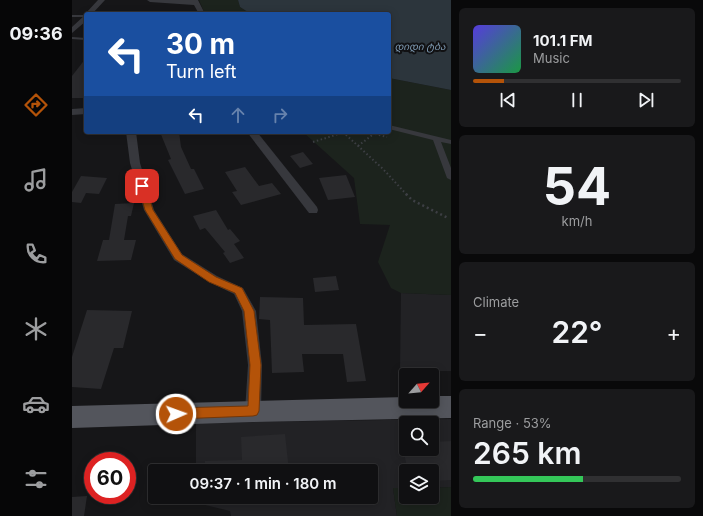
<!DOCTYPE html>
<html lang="en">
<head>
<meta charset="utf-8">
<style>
  :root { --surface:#101012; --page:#19191b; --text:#f1f3f6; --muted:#9c9d9f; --line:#303032; --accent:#b45309 }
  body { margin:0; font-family:Inter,"Noto Sans Georgian",sans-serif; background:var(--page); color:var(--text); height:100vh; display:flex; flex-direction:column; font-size:15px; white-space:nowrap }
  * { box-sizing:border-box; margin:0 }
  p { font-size:13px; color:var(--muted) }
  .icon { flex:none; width:22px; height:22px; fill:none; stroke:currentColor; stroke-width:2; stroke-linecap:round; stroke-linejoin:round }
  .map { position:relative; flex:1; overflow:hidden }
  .side { display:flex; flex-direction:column; gap:8px; padding:8px; background:#09090a; width:252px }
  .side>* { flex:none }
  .hud { position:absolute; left:12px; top:12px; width:307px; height:122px; border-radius:4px; box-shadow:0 2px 10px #0003,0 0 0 1px var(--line); background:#1a4fa0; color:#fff; overflow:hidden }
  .needle { width:26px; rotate:63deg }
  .fabs { position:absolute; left:327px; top:368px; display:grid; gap:8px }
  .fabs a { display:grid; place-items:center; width:40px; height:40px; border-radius:4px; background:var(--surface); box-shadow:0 2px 10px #0003,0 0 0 1px var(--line); font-size:20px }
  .speed { position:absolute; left:12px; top:452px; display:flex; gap:8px; font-size:20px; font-weight:700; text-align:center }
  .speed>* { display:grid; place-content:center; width:52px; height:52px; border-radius:50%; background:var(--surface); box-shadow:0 2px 10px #0003,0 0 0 1px var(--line); line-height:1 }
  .speed .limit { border:6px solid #d22; background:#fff; color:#111 }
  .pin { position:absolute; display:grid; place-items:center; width:34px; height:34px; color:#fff; margin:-17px; border-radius:8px; box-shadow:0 2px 6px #0006 }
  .me { position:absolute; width:44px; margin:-22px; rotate:88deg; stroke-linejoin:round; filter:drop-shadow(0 0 3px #0008) }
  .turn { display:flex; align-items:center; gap:14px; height:84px; padding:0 16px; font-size:18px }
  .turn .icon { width:52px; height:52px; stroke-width:2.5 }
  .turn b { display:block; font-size:28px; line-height:34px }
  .lanes { display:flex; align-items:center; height:38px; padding:0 16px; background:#0003; justify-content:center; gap:20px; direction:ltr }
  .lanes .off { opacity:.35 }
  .big { font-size:30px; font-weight:600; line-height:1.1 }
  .side .card { flex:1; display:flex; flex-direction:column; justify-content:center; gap:6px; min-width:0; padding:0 14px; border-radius:6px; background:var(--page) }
  .side .dial { align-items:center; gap:0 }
  .dial b { font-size:52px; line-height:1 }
  .song { display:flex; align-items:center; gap:12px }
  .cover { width:48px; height:48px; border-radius:6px; background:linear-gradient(135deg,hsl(250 70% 55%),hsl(140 70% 35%)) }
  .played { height:4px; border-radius:2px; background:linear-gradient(90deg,var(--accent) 15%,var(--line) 15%) }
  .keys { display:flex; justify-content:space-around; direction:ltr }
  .heat { display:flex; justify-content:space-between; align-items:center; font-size:22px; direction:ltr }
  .charge { height:6px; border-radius:3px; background:linear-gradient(90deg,#34c759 53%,var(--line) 0) }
  .trip { position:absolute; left:76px; top:464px; width:230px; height:40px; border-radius:4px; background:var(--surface); box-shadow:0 2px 10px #0003,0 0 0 1px var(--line); font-weight:600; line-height:40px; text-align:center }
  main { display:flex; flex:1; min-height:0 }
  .tabs { display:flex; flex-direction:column; width:72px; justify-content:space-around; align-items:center; background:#060607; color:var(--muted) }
  .tabs .icon { width:28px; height:28px }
  .tabs .on { color:var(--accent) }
  .tabs b { font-size:18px; color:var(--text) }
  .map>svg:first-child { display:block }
</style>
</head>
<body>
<main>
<nav class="tabs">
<b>09:36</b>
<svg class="icon on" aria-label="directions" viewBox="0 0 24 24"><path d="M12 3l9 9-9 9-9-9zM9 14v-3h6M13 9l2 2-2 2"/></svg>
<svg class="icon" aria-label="music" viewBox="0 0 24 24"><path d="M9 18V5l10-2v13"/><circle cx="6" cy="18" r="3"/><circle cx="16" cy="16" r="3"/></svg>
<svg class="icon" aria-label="phone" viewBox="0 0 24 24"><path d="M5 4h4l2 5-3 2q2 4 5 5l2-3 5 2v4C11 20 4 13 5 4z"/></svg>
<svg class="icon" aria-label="climate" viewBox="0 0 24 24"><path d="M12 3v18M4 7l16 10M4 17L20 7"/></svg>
<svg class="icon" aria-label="car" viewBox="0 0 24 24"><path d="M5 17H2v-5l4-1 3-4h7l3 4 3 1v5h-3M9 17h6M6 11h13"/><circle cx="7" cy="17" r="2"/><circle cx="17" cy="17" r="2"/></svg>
<svg class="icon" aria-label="filters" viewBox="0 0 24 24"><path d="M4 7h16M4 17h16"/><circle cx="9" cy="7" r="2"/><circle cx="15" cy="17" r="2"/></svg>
</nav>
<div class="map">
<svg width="379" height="516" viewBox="0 0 379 516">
  <rect width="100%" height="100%" fill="#161618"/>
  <!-- built -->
  <g fill="#222225" fill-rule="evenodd">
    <polygon points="329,293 379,295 379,371 328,371"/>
    <path d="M379 419V487L360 488V471H334V488H321L325 516H159L158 511 125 503V497H299V471H124V423ZM334 423H360V449H334Z"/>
  </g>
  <!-- green -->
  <g fill="#1c231d">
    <polygon points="127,0 166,0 168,7 179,14 133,14"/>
    <polygon points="317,78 379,90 379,295 329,293 319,288 306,262 318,225 288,224 282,178 231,132 317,132"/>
    <polygon points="379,487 379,516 325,516 321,488 334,488 334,497 360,497 360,488"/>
  </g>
  <!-- water -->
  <polygon fill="#2c353c" points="166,0 379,0 379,90 317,78 317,14 179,14 168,7"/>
  <!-- building -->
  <g fill="#29292c">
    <polygon points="14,58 14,98 0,98 0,76"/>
    <polygon points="88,132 107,132 109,147 119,169 122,169 132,189 113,194 96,160 99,159"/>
    <polygon points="231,152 241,164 228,168 218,156"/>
    <polygon points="173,167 187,186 200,183 209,194 169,205 160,192 165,191 153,172"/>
    <polygon points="274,175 283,197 256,200 247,178"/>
    <polygon points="9,176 35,178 27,194 14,193 9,203 0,202 0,192"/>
    <polygon points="62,203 59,216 56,216 52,240 64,240 59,260 25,261 31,240 37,240 43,204"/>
    <polygon points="144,210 156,230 158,229 168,241 162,244 172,258 158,263 151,253 153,252 133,228 128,230 121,216"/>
    <polygon points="264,276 267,290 243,292 241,278"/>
    <polygon points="188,297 231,298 232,325 284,324 294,381 275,382 271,354 230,354 232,372 200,373 198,320 187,319"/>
    <polygon points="15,310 60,311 51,348 42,348 29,389 0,387 0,357"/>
    <polygon points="213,434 217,471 195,471 195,470 133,471 133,461 170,460 169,437"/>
    <polygon points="379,441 379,480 360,481 360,471 336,471 331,449 360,449 360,442"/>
    <polygon points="15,496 12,516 0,516 0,497"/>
  </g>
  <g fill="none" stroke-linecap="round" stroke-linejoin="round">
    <!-- path-far1 -->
    <g stroke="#3d3f44" stroke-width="2" stroke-dasharray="1.5 2.5" stroke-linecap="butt">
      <polyline points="271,132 311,169 335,195"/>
      <polyline points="303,134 315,137"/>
      <polyline points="241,142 273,132"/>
      <polyline points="286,146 304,132"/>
    </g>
    <!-- path -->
    <polyline stroke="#3d3f44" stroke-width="2.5" stroke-dasharray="2 3" stroke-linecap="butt" points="334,194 340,200 376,218"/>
    <!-- service -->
    <g fill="#37383d" fill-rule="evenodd">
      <rect x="0" y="15" width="14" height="2"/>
      <polygon points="0,37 14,38 14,40 0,39"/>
    </g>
    <!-- pedestrian -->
    <polygon fill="#37383d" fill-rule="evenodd" points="317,125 379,140 379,144 369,142 379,168 379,180 375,178 361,140 317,129"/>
    <!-- minor -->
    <g fill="#37383d" fill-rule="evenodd">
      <polygon points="26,0 33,0 20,14 14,14 14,21 0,33 0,27 13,15 14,13"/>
      <polygon points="75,0 126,0 133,14 127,14 122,5 78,2"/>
      <polygon points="14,108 14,114 0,115 0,109"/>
      <polygon points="54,132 64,132 68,163 82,210 110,254 145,276 171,288 184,311 190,365 189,411 186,416 181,418 176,416 173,411 176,365 170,311 162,294 137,282 102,260 72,210 58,163"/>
      <polygon points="175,132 185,132 245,207 246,210 245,213 237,213"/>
    </g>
    <!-- primary -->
    <polygon fill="#53555c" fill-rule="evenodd" points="360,396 379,396 379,418 181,422 0,428 0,406 334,397 334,401 360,401"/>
  </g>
  <!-- route -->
  <polygon fill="#b45309" stroke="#753606" points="67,184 70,184 74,186 81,210 110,255 144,277 170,288 182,311 189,365 187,411 185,415 181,416 104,419 100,418 98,414 100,410 104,408 176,406 178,365 172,311 163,293 137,282 103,259 73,210 66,186"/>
  <g text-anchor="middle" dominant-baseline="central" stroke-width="4" stroke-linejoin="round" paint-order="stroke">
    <!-- far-water labels -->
    <g font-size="10" font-style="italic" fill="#7f9bb3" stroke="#111113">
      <text x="348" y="46">დიდი ტბა</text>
    </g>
  </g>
</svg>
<div class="fabs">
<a><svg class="needle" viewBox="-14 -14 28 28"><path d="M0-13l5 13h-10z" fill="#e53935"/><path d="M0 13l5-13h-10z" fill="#9c9d9f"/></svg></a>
<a><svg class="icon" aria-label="search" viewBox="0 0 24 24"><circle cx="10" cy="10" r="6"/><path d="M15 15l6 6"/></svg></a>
<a><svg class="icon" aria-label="layers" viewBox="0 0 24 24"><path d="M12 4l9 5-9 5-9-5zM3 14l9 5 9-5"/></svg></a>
</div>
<div class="speed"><div class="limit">60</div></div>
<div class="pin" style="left:70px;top:186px;background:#d93025"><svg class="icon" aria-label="arrive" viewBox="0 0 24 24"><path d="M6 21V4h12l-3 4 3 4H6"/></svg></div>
<svg class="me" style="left:104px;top:414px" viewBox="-20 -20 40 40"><circle r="17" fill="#b45309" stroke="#fff" stroke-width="3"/><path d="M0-11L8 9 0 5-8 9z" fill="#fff"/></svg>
<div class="trip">09:37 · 1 min · 180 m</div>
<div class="hud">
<div class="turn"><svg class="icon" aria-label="left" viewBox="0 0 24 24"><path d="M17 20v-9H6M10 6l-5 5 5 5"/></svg><div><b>30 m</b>Turn left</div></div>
<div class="lanes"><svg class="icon" aria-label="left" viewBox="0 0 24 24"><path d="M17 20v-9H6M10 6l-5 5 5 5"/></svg><svg class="icon off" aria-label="ahead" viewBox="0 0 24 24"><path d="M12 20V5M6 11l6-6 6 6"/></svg><svg class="icon off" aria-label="right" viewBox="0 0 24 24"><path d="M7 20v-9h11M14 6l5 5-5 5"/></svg></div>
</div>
</div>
<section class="side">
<div class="card">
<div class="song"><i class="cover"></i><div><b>101.1 FM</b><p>Music</p></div></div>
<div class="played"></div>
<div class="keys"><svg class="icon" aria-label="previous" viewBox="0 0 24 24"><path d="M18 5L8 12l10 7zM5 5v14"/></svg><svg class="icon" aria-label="pause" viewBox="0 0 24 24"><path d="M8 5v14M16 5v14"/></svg><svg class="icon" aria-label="next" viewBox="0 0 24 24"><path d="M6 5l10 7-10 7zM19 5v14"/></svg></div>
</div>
<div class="card dial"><b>54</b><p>km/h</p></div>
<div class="card"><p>Climate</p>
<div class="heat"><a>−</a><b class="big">22°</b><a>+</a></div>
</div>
<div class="card"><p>Range · 53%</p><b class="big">265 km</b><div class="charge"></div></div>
</section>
</main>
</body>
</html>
